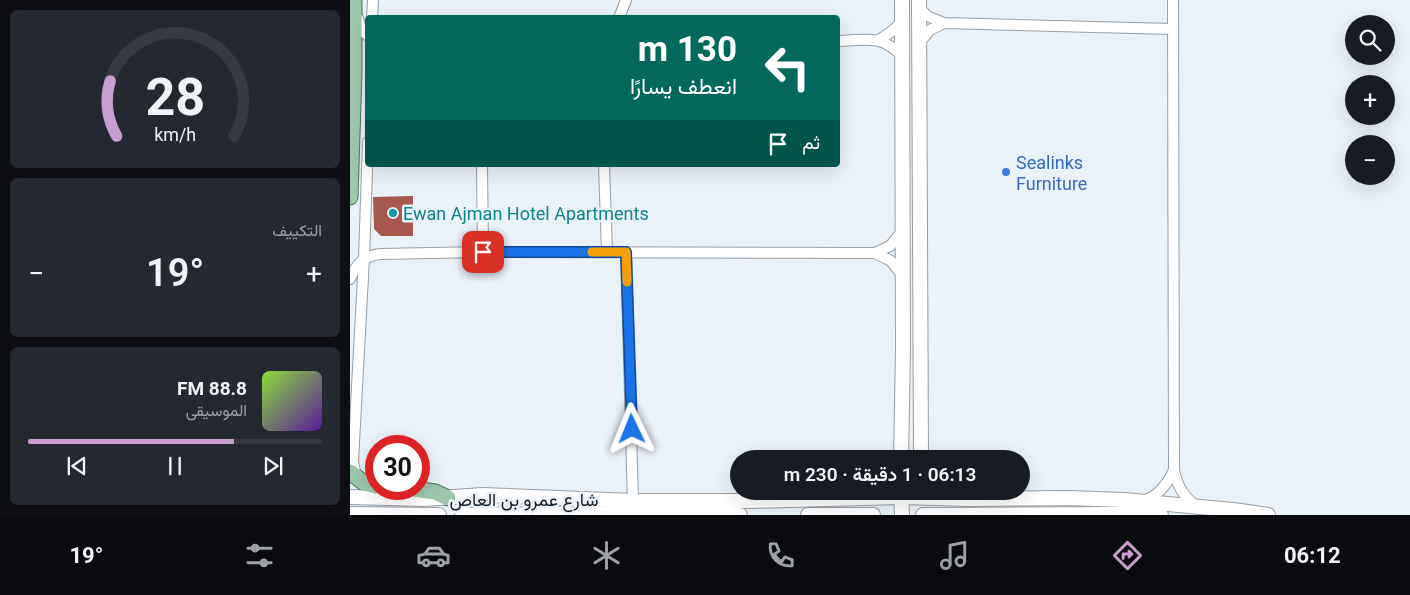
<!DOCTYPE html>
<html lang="ar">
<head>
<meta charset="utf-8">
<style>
  :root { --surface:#171b24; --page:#242831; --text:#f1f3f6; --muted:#9ea1a6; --line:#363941; --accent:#c89ece }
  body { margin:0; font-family:Roboto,Vazirmatn,sans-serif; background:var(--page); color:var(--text); direction:rtl; height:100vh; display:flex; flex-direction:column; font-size:19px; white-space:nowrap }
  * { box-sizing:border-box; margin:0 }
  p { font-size:16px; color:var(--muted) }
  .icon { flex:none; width:28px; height:28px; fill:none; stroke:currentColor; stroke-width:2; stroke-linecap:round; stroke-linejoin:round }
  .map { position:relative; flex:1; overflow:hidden; direction:ltr }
  .panel { display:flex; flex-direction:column; gap:10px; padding:10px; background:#0d0f14; width:350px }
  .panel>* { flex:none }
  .banner { position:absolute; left:15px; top:15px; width:475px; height:152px; border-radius:5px; box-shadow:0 5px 20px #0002; direction:rtl; background:#00695c; color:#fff; overflow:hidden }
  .tools { position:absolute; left:995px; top:15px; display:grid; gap:10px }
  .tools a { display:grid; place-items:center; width:50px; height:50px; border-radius:50%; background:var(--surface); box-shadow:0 5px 20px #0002; font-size:25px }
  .speed { position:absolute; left:15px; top:435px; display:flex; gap:10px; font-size:25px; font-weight:700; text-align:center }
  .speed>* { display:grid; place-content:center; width:65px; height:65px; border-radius:50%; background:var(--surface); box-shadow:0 5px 20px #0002; line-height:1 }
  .speed .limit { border:8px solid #d22; background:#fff; color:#111 }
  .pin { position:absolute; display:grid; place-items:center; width:42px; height:42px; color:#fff; margin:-21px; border-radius:10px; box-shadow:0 2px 8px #0006 }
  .me { position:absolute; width:55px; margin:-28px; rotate:358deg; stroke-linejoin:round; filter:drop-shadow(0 0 4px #0008) }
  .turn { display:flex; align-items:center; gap:18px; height:105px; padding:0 20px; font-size:22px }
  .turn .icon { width:65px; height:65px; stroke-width:2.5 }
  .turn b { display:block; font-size:35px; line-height:42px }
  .then { display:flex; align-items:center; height:48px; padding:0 20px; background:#0003; gap:10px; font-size:19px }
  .big { font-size:38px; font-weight:600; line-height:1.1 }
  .panel .card { flex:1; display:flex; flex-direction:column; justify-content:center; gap:8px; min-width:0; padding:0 18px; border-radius:8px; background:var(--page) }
  .panel .dial { align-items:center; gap:0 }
  .dial svg { height:130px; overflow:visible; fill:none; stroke:var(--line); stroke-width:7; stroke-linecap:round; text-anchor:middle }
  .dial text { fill:var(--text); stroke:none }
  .song { display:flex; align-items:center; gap:15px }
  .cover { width:60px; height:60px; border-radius:8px; background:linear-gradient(135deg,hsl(90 70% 55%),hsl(270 70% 35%)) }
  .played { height:5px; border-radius:2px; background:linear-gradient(90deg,var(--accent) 70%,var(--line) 70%) }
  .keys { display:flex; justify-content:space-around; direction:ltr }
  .heat { display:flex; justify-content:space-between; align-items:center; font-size:28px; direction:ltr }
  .trip { position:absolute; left:380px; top:450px; width:300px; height:50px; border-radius:25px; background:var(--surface); box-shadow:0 5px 20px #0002; font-weight:600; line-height:50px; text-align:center; direction:rtl }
  .tab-bar { display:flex; height:80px; justify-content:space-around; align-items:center; background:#090b0e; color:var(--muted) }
  .tab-bar .icon { width:35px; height:35px }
  .tab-bar .on { color:var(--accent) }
  .tab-bar b { font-size:22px; color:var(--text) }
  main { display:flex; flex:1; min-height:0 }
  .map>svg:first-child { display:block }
</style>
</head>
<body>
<main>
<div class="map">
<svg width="1060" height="515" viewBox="0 0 1060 515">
  <rect width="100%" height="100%" fill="#e9f1f9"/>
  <!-- building -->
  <polygon fill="#a7574c" points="63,196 63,236 31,236 24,229 23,197"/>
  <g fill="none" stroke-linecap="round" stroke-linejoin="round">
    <defs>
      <g id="minor">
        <path d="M823 0 824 470C827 486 834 498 847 506"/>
        <polyline points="569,7 577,16 594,23 823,29"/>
        <polyline points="8,18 11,29 18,36"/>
        <polyline points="22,18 23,0"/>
        <polyline points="269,18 276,0"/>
        <polyline points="529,40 541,32 552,22"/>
        <path d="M488 41C515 40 531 34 552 56"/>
        <polyline points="569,43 580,30 594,23"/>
        <polyline points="132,165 133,252"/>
        <polyline points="254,165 257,252"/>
        <polyline points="276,252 283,501"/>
        <polyline points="525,253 541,261 552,275"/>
        <path d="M0 279C6 264 14 256 30 254L133 252 525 253 540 246 551 233"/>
        <polyline points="6,477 3,461 14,258 18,142"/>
        <path d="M792 501C808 497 817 485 824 470"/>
      </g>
      <g id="secondary">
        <polyline points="569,0 571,459"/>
        <polyline points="551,459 553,348 552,0"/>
        <polyline points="551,491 552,515"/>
        <polyline points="0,497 74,499 133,495 283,501 399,501 551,497 619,499 718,498 774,500 883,510 918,515"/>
        <polyline points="0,514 89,515"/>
        <polyline points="112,515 315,513 390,515"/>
        <polyline points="458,515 523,515"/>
        <polyline points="573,515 779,514 811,515"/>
      </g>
      <g id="primary">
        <polyline points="0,197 4,73 4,0"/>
        <polyline points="0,472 14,483 26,486"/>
        <polyline points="64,489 85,492 98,498"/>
      </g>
    </defs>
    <!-- minor casing -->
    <use href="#minor" stroke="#969ea5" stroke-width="12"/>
    <!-- secondary casing -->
    <use href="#secondary" stroke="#969ea5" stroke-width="16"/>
    <!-- primary casing -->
    <use href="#primary" stroke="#46755a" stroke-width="17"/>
    <!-- minor -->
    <use href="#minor" stroke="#fff" stroke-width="10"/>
    <!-- secondary -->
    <use href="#secondary" stroke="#fff" stroke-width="14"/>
    <!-- primary -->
    <use href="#primary" stroke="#9ec8ae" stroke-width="15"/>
  </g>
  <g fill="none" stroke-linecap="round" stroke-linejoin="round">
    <defs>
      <polyline id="route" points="133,252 276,252 282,429"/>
    </defs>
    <!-- route casing -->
    <use href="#route" stroke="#114b97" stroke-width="12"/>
    <!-- route -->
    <use href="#route" stroke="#1a73e8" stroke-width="9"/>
    <!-- slow -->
    <polyline stroke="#f59e0b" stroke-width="9" points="242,252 276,252 277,282"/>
  </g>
  <!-- markers -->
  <circle fill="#3f7fe0" stroke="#e9f1f9" stroke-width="2" cx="656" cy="172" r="5"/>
  <circle fill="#0f9aa8" stroke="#e9f1f9" stroke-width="2" cx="43" cy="213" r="5"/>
  <g text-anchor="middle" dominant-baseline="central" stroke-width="5" stroke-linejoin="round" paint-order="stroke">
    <!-- shop labels -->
    <g font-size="18" fill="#366cbe" stroke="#e9f1f9" text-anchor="start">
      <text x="666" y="162">Sealinks<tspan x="666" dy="21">Furniture</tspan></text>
    </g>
    <!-- culture labels -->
    <g font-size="18" fill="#0d838f" stroke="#e9f1f9" text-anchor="start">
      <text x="53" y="213">Ewan Ajman Hotel Apartments</text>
    </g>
    <!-- street labels -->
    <g font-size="18" fill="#1c1f21" stroke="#e9f1f9">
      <text x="174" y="499">شارع عمرو بن العاص</text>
    </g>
  </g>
</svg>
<div class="tools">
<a><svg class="icon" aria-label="search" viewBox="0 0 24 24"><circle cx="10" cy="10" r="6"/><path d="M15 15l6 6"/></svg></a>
<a>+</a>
<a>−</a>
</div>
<div class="speed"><div class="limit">30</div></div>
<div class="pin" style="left:133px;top:252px;background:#d93025"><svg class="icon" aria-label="arrive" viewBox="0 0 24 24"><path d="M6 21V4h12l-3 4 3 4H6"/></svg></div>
<svg class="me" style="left:282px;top:429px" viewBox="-20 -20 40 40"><path d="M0-17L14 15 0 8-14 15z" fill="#1a73e8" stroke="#fff" stroke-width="4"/></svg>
<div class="trip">06:13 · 1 دقيقة · 230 m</div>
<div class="banner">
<div class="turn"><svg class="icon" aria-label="left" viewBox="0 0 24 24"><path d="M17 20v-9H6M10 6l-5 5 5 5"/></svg><div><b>130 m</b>انعطف يسارًا</div></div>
<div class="then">ثم<svg class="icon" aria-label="arrive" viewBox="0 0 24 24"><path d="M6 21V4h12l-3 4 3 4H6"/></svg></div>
</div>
</div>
<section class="panel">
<div class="card dial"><svg viewBox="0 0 100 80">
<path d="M14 69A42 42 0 1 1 86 69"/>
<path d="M14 69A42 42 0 0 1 10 35" stroke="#c89ece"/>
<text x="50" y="56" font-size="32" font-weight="700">28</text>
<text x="50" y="72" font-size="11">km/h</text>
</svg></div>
<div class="card"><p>التكييف</p>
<div class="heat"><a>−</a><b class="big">19°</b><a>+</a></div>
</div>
<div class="card">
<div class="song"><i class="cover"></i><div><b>88.8 FM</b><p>الموسيقى</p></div></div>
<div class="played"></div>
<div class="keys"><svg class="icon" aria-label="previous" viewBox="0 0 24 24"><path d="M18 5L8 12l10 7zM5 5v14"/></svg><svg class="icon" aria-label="pause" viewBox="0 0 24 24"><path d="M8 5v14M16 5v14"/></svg><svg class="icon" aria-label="next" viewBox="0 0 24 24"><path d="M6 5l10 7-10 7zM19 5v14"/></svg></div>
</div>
</section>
</main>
<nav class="tab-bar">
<b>06:12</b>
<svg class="icon on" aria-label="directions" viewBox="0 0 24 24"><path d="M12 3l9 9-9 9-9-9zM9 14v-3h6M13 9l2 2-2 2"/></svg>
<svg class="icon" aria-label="music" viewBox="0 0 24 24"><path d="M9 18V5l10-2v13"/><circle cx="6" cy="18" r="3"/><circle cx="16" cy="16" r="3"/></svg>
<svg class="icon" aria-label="phone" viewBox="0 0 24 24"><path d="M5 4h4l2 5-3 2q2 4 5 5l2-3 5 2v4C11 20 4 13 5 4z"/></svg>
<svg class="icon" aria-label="climate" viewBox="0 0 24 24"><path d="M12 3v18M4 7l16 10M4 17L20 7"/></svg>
<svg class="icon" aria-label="car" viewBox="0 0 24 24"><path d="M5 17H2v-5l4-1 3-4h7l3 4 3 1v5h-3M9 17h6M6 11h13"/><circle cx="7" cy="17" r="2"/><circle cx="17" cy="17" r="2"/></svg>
<svg class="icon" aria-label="filters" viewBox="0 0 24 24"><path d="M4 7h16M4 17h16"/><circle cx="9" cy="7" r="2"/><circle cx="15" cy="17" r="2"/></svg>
<b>19°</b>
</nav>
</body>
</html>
